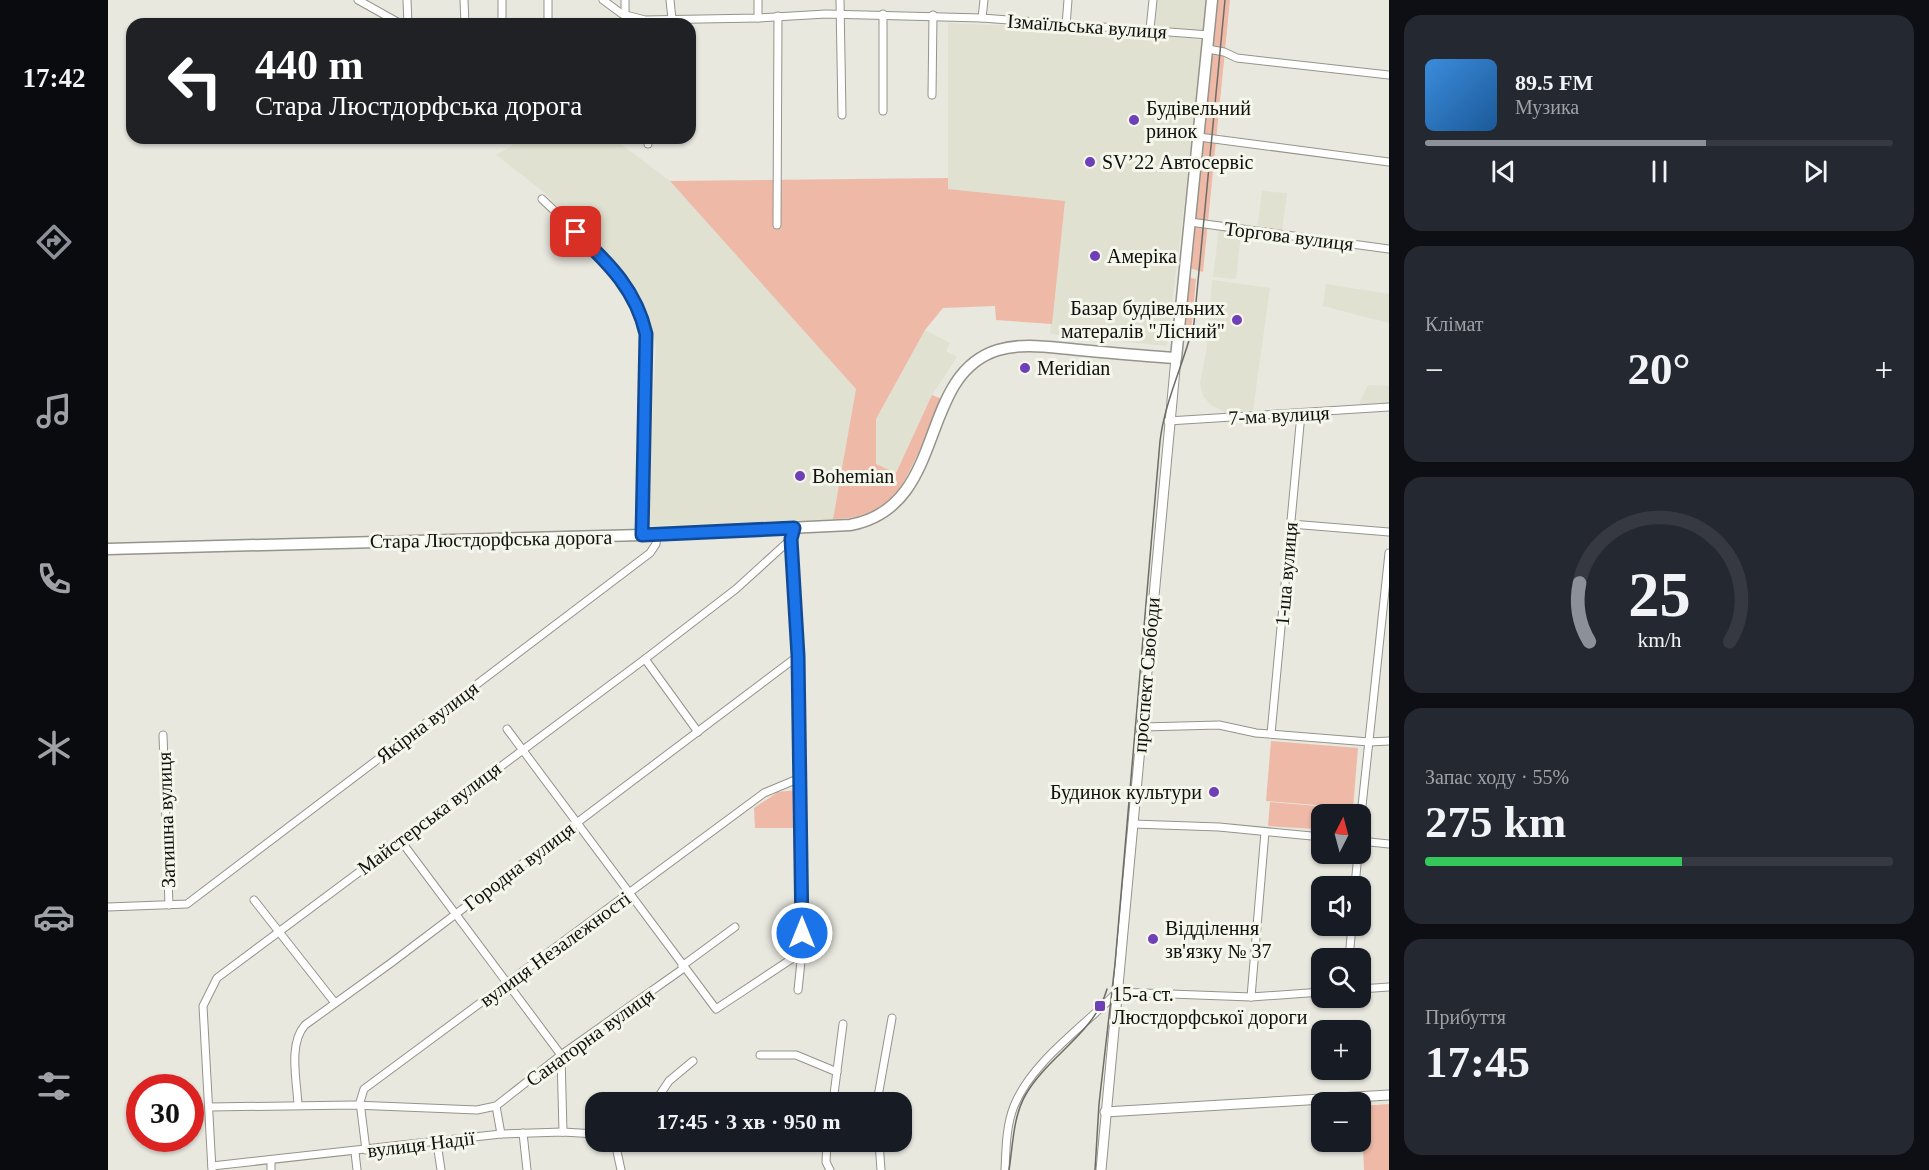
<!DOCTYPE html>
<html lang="uk">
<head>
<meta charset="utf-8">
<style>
  :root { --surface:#171b24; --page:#242831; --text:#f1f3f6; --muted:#9ea1a6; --line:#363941; --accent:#8c9099 }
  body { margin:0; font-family:Georgia,serif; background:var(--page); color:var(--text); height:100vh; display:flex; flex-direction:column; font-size:22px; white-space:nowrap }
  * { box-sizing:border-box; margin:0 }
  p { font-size:20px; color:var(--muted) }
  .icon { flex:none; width:33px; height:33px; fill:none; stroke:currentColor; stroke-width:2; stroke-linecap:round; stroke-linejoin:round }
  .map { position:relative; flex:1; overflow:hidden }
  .sheet { display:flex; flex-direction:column; gap:15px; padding:15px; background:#0d0f14; width:540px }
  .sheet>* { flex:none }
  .guide { position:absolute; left:18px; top:18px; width:570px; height:126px; border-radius:18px; box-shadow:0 2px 4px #0004; background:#202124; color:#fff; overflow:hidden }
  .needle { width:39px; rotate:6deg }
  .fabs { position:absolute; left:1203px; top:804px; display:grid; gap:12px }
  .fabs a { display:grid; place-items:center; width:60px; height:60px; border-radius:12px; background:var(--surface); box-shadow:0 2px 4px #0004; font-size:30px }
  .speed { position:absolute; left:18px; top:1074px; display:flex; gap:12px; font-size:30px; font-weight:700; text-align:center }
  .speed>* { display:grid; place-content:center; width:78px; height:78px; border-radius:50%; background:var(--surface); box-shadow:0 2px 4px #0004; line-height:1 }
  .speed .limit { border:9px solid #d22; background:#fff; color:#111 }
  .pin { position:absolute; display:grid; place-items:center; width:51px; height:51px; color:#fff; margin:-26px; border-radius:12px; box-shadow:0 3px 9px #0006 }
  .me { position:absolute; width:66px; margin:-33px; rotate:0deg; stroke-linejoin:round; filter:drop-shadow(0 0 4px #0008) }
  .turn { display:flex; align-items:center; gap:21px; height:126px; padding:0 30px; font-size:27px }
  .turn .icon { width:78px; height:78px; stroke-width:2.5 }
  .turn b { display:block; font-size:42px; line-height:51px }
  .big { font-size:45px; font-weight:700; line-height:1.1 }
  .sheet .widget { flex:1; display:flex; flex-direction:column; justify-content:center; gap:9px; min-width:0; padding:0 21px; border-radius:18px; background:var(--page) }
  .sheet .dial { align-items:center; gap:0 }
  .dial svg { height:156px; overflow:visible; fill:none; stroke:var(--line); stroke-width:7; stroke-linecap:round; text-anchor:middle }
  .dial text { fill:var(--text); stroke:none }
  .song { display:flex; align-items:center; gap:18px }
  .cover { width:72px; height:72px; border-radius:9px; background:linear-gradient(135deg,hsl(210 70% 55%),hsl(210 70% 35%)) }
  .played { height:6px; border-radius:3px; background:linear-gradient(90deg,var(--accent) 60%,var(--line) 60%) }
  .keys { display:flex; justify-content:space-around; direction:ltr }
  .heat { display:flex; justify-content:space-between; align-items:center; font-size:33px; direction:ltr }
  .charge { height:9px; border-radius:4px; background:linear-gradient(90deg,#34c759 55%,var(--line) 0) }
  .trip { position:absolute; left:477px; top:1092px; width:327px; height:60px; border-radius:18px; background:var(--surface); box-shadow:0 2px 4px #0004; font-weight:700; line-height:60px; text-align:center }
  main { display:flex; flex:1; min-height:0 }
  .dock { display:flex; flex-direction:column; width:108px; justify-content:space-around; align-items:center; background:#090b0e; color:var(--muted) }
  .dock .icon { width:42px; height:42px }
  .dock .current { color:var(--accent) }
  .dock b { font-size:27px; color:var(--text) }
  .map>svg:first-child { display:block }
</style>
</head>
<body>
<main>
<nav class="dock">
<b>17:42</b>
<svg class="icon current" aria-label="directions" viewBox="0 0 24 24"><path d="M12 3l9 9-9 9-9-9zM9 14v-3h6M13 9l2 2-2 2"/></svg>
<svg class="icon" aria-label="music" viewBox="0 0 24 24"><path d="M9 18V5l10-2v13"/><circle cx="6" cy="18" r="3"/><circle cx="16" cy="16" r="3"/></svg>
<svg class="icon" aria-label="phone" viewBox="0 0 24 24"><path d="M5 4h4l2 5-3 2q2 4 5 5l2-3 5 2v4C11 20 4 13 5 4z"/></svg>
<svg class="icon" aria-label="climate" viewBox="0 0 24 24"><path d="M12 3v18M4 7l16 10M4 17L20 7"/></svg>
<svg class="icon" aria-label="car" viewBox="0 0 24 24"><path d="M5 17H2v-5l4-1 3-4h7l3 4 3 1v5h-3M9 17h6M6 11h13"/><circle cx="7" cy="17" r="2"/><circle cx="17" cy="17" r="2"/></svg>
<svg class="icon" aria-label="filters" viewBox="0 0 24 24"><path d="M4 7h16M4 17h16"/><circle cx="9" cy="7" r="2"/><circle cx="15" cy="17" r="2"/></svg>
</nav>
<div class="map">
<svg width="1281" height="1170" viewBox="0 0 1281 1170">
  <rect width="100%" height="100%" fill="#e8e8df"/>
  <!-- built -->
  <g fill="#e0e1d0">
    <polygon points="1050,0 1100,0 1097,33 1047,28"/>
    <polygon points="840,23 1002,30 1096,40 1059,346 942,334 957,201 840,189"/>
    <polygon points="408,138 505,138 562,181 748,389 725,519 539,526 548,344 530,296 437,193 388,155 404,146"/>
    <polygon points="1154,191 1179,193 1174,232 1149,230"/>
    <polygon points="1111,229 1133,232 1128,279 1105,277"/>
    <polygon points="1104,280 1162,288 1145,410 1118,413 1103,405 1095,396 1092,383 1098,353"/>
    <polygon points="1218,284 1281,294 1281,323 1215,306"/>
    <polygon points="817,330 842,343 838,351 849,357 824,395 788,473 768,464 768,419"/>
    <polygon points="1260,385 1281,386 1281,403 1251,404"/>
  </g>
  <!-- green -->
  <g fill="#eeb9a7">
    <polygon points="1107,0 1122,0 1095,272 1081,268"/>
    <path d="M840 178V189L957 201 944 324 888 320 887 306 835 308 817 330 768 419V464L788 473 824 395 834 399C822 424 796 496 774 509 759 518 742 518 725 519L748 389 562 181Z"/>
    <polygon points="1082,278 1088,279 1084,323 1080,341 1076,337"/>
    <polygon points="1163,741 1250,748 1245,808 1158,801"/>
    <polygon points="688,790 688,828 647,828 646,808 670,792"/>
    <polygon points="1162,802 1209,806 1207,829 1160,826"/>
    <polygon points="1281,1104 1281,1170 1256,1170 1253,1106"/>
  </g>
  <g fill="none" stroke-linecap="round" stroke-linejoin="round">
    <defs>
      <g id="minor">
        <polyline points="250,0 293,24"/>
        <polyline points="299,0 300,24"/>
        <polyline points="356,0 357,24"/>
        <polyline points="394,0 394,24"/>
        <polyline points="495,0 514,14 537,20 650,18 718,14 874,18"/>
        <polyline points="562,0 564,19"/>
        <polyline points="650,0 650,18"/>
        <polyline points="732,0 734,115"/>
        <polyline points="876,0 874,18 1101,35"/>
        <polyline points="775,14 775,111"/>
        <polyline points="517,15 517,0"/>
        <polyline points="440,24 440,0"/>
        <polyline points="958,25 960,0"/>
        <polyline points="1042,29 1045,0"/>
        <polyline points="1100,49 1116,52 1129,58 1281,75"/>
        <polyline points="824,95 825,15"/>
        <polyline points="1091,137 1281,162"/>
        <polyline points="540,138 540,144"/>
        <path d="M434 199C477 241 535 281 539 347L534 535"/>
        <polyline points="1082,222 1281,249"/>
        <polyline points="669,225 670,16"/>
        <polyline points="1060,421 1281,407"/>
        <polyline points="1183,524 1281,532"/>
        <polyline points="685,528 683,550 690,656 694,875 694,952 690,990"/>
        <polyline points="537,659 590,732"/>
        <polyline points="1035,727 1111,725 1148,733 1261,742 1281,741"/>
        <polyline points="399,729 608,1009 694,952"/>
        <polyline points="1163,734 1193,414"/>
        <polyline points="55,735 61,905"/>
        <polyline points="1025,824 1111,827 1214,837"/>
        <polyline points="1252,825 1281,553"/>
        <polyline points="293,841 453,1055 455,1132"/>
        <polyline points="1252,841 1281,844"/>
        <polyline points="1247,886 1250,854"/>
        <polyline points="146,900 227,1003"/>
        <polyline points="0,907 79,904 542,553 548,544 549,535"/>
        <polyline points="1241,958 1244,926"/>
        <polyline points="574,966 627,927"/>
        <polyline points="1252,989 1281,987"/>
        <polyline points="1143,997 1157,832"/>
        <polyline points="652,1055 688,1055 729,1072"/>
        <polyline points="547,1102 561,1081 585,1061"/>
        <polyline points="725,1102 735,1024"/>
        <polyline points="769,1102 784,1018"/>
        <path d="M190 1105C189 1081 180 1044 197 1025L283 963 690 656"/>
        <polyline points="388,1106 393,1134"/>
        <polyline points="102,1107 246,1105 369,1110 388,1106 453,1055 576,968"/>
        <polyline points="415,1133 419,1170"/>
        <polyline points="507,1142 513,1170"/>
        <polyline points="719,1142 718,1162 722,1170"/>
        <polyline points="771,1142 773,1170"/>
        <polyline points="329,1143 333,1170"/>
        <polyline points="258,1150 252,1102 256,1089 656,793 692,778"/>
        <polyline points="247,1152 249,1170"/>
        <polyline points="104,1166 393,1134 455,1132 488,1134"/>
        <polyline points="104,1170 95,1006 109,978 537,659 628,589 683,539"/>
        <polyline points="163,1170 163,1160"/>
        <path d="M897 1170C898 1149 898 1126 906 1106 924 1061 977 1026 1009 992L1143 997 1214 992"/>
      </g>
      <g id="tertiary">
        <polyline points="997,1112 1281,1095"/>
        <polyline points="993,1170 1068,358"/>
      </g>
      <path id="secondary" d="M0 549 534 535 742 525C841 507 808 375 890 350 917 342 945 348 972 350 1004 353 1036 356 1068 358L1104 0"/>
    </defs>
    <!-- minor casing -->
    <use href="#minor" stroke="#94948c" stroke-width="9"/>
    <!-- tertiary casing -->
    <use href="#tertiary" stroke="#94948c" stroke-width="11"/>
    <!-- secondary casing -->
    <use href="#secondary" stroke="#94948c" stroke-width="13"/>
    <!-- minor -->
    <use href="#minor" stroke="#fff" stroke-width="7"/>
    <!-- tertiary -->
    <use href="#tertiary" stroke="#fff" stroke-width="9"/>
    <!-- secondary -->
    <use href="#secondary" stroke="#fff" stroke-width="10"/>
    <!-- tram -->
    <g stroke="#6d6d67" stroke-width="1.5">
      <path d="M901 1170C905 1145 905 1116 918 1094 940 1056 987 1033 999 989"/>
      <path d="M987 1170 991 1104 1007 964 1052 441C1057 400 1076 363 1086 323L1117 0"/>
    </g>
  </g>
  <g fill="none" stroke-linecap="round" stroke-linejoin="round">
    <defs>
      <path id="route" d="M468 232C500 263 528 289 538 334L534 535 686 528 683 539 690 656 694 933"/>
    </defs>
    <!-- route casing -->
    <use href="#route" stroke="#114b97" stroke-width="15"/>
    <!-- route -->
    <use href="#route" stroke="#1a73e8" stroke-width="10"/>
  </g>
  <!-- markers -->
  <g fill="#6e3fb7" stroke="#f5f6ec" stroke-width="2">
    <circle cx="1026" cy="120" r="6"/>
    <circle cx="982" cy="162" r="6"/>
    <circle cx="987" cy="256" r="6"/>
    <circle cx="1129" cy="320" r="6"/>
    <circle cx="917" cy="368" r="6"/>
    <circle cx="692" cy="476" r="6"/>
    <circle cx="1106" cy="792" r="6"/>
    <circle cx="1045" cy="939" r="6"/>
    <rect x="986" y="1000" width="12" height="12" rx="3"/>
  </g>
  <g text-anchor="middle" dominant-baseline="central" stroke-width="6" stroke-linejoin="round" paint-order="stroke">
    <!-- street labels -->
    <g font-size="20" fill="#10100d" stroke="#f5f6ec">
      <text transform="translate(979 26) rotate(4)">Ізмаїльська вулиця</text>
      <text transform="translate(1181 236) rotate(7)">Торгова вулиця</text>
      <text transform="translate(1171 415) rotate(-3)">7-ма вулиця</text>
      <text transform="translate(383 539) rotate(-1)">Стара Люстдорфська дорога</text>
      <text transform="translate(1178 574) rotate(-85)">1-ша вулиця</text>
      <text transform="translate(1038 675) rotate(-85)">проспект Свободи</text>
      <text transform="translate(319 722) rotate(-37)">Якірна вулиця</text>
      <text transform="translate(321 818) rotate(-37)">Майстерська вулиця</text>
      <text transform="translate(58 820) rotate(-92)">Затишна вулиця</text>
      <text transform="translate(411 866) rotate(-37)">Городна вулиця</text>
      <text transform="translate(447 949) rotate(-36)">вулиця Незалежності</text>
      <text transform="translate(482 1037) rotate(-36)">Санаторна вулиця</text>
      <text transform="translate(313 1144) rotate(-7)">вулиця Надії</text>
    </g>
    <!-- poi labels -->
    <g font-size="20" fill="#10100d" stroke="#f5f6ec" text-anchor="start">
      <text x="1038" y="108">Будівельний<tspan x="1038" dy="23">ринок</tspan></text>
      <text x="994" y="162">SV’22 Автосервіс</text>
      <text x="999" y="256">Амеріка</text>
      <text x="1117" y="308" text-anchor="end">Базар будівельних<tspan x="1117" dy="23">матералів "Лісний"</tspan></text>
      <text x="929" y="368">Meridian</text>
      <text x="704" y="476">Bohemian</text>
      <text x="1094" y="792" text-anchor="end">Будинок культури</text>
      <text x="1057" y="928">Відділення<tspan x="1057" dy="23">зв'язку № 37</tspan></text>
      <text x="1004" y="994">15-а ст.<tspan x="1004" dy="23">Люстдорфської дороги</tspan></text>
    </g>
  </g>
</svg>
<div class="fabs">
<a><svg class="needle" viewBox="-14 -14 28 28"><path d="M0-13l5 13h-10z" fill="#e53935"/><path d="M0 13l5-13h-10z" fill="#9ea1a6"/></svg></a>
<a><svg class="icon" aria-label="sound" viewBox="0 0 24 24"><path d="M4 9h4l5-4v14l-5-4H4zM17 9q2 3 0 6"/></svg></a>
<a><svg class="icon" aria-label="search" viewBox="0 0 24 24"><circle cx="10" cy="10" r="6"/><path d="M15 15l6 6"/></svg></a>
<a>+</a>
<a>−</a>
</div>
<div class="speed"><div class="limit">30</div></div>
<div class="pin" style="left:468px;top:232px;background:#d93025"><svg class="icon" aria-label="arrive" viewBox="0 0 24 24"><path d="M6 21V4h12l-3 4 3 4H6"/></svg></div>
<svg class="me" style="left:694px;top:933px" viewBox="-20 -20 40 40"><circle r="17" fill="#1a73e8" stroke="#fff" stroke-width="3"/><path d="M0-11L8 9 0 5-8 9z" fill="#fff"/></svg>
<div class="trip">17:45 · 3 хв · 950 m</div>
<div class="guide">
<div class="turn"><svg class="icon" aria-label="left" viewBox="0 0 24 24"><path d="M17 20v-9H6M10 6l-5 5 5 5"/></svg><div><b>440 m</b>Стара Люстдорфська дорога</div></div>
</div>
</div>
<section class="sheet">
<div class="widget">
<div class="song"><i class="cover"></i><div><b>89.5 FM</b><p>Музика</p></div></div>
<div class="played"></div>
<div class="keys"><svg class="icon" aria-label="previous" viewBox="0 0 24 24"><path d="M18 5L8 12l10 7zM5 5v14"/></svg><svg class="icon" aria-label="pause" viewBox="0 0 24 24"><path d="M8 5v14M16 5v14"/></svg><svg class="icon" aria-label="next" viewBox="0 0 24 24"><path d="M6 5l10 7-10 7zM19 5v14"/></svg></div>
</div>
<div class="widget"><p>Клімат</p>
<div class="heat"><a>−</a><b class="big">20°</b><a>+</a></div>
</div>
<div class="widget dial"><svg viewBox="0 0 100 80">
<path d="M14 69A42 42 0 1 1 86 69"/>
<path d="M14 69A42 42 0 0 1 9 39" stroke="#8c9099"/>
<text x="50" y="56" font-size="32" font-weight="700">25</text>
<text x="50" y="72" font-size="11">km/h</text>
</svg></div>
<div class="widget"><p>Запас ходу · 55%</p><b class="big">275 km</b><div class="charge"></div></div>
<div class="widget"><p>Прибуття</p><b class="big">17:45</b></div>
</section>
</main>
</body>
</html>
